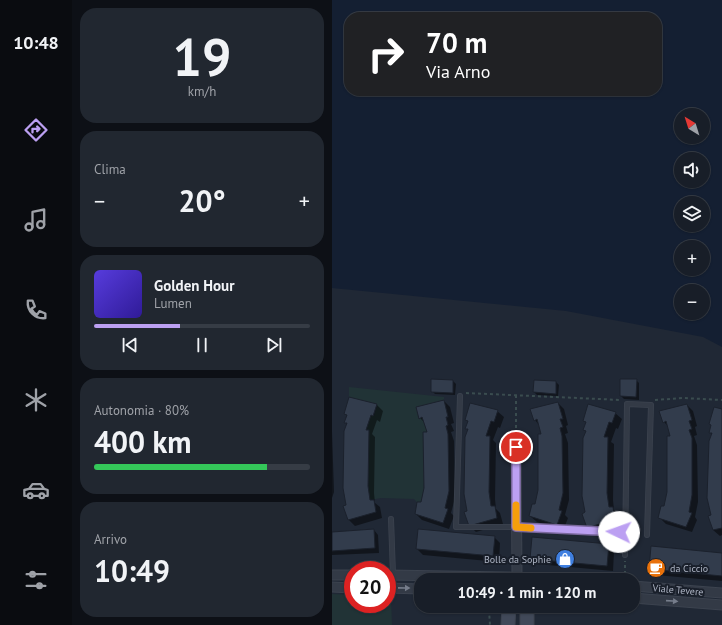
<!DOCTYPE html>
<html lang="it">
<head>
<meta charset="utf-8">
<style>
  :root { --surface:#181e28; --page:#212730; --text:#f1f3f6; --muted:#9fa2a8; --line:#363c45; --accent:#bca0f2 }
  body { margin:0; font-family:"PT Sans",sans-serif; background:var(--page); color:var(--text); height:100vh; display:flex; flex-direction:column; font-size:15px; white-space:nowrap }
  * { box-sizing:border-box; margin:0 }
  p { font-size:13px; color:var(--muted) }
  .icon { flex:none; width:22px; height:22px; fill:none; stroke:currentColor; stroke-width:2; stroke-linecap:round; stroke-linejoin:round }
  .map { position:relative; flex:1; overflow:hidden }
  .sheet { display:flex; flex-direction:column; gap:8px; padding:8px; background:#0d1016; width:260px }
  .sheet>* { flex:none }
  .banner { position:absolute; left:12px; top:12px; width:318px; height:84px; border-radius:16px; box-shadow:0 1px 3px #0004,0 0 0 1px var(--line); background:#202124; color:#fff; overflow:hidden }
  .needle { width:26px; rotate:322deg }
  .fabs { position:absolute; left:342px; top:108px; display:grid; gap:8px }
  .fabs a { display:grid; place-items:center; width:36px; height:36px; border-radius:50%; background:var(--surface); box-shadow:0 1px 3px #0004,0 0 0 1px var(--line); font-size:20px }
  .speed { position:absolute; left:12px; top:561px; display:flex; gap:8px; font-size:20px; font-weight:700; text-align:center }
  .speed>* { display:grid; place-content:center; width:52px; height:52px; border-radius:50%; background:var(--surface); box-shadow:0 1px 3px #0004,0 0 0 1px var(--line); line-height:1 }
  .speed .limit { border:6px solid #d22; background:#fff; color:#111 }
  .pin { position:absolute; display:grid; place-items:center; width:34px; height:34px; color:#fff; margin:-17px; border:2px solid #fff; border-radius:50%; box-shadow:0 1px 4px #0007 }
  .me { position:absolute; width:44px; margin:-22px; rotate:273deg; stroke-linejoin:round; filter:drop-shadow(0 0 3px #0008) }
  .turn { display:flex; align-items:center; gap:14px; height:84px; padding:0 16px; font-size:18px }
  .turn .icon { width:52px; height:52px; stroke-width:2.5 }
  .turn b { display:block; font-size:28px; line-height:34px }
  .big { font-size:30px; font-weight:800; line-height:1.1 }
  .sheet .tile { flex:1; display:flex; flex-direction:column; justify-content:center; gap:6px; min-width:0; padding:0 14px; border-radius:16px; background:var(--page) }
  .sheet .dial { align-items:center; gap:0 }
  .dial b { font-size:52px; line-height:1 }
  .song { display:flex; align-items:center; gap:12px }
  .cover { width:48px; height:48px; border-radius:6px; background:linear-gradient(135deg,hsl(250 70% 55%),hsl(250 70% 35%)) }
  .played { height:4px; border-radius:2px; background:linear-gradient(90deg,var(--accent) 40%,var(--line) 40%) }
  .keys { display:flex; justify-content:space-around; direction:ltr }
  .heat { display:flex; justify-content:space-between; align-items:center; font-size:22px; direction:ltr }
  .charge { height:6px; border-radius:3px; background:linear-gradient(90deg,#34c759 80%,var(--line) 0) }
  .trip { position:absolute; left:82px; top:573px; width:226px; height:40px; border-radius:16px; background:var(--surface); box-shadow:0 1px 3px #0004,0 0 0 1px var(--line); font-weight:800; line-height:40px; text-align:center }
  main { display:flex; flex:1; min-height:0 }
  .dock { display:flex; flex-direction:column; width:72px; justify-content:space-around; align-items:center; background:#0a0c10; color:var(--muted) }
  .dock .icon { width:28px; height:28px }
  .dock .current { color:var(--accent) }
  .dock b { font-size:18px; color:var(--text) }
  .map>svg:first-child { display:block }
</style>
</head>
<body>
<main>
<nav class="dock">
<b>10:48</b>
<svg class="icon current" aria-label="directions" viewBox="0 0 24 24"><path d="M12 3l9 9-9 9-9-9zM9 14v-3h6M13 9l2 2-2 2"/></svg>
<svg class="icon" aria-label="music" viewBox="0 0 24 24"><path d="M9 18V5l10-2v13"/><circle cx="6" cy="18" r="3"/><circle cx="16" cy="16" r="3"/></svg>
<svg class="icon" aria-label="phone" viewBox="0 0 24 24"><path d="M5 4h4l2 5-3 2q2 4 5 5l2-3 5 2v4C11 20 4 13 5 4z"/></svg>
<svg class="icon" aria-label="climate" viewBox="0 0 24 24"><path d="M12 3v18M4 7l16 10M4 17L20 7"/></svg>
<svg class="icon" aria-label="car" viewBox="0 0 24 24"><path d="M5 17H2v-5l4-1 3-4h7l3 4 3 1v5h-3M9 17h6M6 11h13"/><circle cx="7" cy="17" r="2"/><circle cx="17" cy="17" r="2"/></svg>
<svg class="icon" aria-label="filters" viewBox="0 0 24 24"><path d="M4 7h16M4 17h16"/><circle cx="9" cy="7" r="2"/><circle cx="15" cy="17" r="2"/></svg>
</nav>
<section class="sheet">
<div class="tile dial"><b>19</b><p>km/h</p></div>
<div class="tile"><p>Clima</p>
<div class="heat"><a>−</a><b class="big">20°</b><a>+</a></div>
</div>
<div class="tile">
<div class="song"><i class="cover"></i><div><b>Golden Hour</b><p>Lumen</p></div></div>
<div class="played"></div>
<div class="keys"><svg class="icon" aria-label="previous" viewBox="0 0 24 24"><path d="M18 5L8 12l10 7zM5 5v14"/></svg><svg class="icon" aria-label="pause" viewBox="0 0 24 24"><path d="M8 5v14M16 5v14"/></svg><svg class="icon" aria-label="next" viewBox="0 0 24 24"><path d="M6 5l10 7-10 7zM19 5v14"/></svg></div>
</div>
<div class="tile"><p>Autonomia · 80%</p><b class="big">400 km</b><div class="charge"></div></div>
<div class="tile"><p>Arrivo</p><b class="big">10:49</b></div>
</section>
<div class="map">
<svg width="390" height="625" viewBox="0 0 390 625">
  <rect width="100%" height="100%" fill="#202835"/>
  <!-- green -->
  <g fill="#213336">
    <polygon points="17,387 112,397 112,400 84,407 87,418 90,417 95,432 91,433 92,488 89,502 85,502 82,499 49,498 38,500 36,486 37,430 34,430 39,415 42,416 45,405 17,397"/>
    <polygon points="0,594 21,595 21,604 55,604 55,596 59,597 60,625 0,625"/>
  </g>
  <!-- water -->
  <path fill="#141f32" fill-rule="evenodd" d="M0 0H390V347L371 337 234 311 0 288ZM17 17H325V91H17ZM349 115H371V137H349ZM349 159H371V181H349ZM349 203H371V225H349ZM349 247H371V269H349ZM349 291H371V313H349Z"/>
  <!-- shadow -->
  <g fill="#0007">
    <polygon points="304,380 307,383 307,400 292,399 289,396"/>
    <polygon points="121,381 124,384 123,395 103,394 100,391"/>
    <polygon points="224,382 227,385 226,396 205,395 202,392"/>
    <polygon points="18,398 45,405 51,411 48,422 45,420 40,434 43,437 42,493 43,503 48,507 50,518 23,526 17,520 12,507 15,506 16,425 13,422"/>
    <polygon points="112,401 118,407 122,423 119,424 122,431 119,432 122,441 123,498 119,513 122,516 117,529 90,520 84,514 90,503 93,489 96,433 93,423 88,418"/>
    <polygon points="226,403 232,409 236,425 234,426 236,433 233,434 236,443 237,500 233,515 236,518 231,531 205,522 198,516 204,505 207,491 211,435 207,425 203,420"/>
    <polygon points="355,405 361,411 365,426 363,427 365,435 362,436 365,445 366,502 363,517 365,520 360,532 334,524 328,518 333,507 336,492 340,437 337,427 332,422"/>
    <polygon points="390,410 390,535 388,536 381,530 380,515 380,435 378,432"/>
    <polygon points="165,411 172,417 168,428 166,427 161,440 164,443 163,499 164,509 168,513 171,524 144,532 138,526 136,512 137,431 134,428 136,422 134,420"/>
    <polygon points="283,413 290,419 286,429 284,428 279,442 282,444 281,500 282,510 286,515 289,525 262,533 256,527 254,513 255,432 252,430 255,423 252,421"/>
    <polygon points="0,432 2,492 0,498"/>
    <polygon points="42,530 46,535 47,553 0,555 0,533"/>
    <polygon points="162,537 168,543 167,562 91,555 85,549"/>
    <polygon points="276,545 282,552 281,571 205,564 199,558"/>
    <polygon points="390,554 390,581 324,575 318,569"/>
  </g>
  <!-- building -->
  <g fill="#323c4c" stroke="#1b212c">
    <polygon points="99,379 121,380 121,393 99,392"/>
    <polygon points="288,379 305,379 304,397 288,396"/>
    <polygon points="202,380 224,381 224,394 201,392"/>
    <polygon points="17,397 45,404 41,416 39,415 34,430 37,430 36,486 38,500 42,500 44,512 16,520 11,506 14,505 11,488 12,431 15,423 12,423 15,415 12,414"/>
    <polygon points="112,400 116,417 114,417 116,425 114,426 116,434 117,491 113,508 116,509 111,523 83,514 85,502 89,502 92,488 91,432 95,432 90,417 87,419 84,407"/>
    <polygon points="226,402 231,419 228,419 231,427 228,428 230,436 231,493 227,510 230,511 225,525 197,516 200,504 203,504 206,490 206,434 209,434 205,419 202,421 198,409"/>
    <polygon points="138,403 166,410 162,422 159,421 154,436 158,436 157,492 159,506 163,506 165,518 137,526 132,512 135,511 132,494 133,437 136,429 133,429 136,421 133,420"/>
    <polygon points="256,404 284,412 280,423 277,422 272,437 276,437 275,493 277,507 281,507 283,519 255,528 250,514 253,512 250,496 251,438 254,431 251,430 254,422 251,421"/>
    <polygon points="355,404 360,420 357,421 360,429 357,430 360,438 360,495 357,512 360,513 354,527 326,518 329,506 332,506 335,492 335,436 338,436 334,421 331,423 327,411"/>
    <polygon points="382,407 390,409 390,528 381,530 376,516 379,515 375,498 377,441 380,433 377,433 379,425 377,424"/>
    <polygon points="42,529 43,548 0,551 0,532"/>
    <polygon points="86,529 163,536 161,556 84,549"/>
    <polygon points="200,537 277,544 275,566 198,559"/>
    <polygon points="319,546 390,553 390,576 317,569"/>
  </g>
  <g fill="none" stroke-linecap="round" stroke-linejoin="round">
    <defs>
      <g id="lane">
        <polyline points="128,396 124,527 184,527 294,533"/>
        <polyline points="59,519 61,575"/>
        <polyline points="293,555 295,404 319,405 315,535"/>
      </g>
      <g id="street">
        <polyline points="184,447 185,578"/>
        <polyline points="0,575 21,575"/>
        <polyline points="55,575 177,577 185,578 188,580"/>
        <polyline points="183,580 185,578 218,580"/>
        <polyline points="301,586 390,593"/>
        <polyline points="0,587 21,588"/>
        <polyline points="55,588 89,589"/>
        <polyline points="301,598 390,605"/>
      </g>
      <g id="secondary">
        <polyline points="176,625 177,606"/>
        <polyline points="195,625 195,606"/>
      </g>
    </defs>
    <!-- lane casing -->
    <use href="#lane" stroke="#3c434f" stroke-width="6"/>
    <!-- street casing -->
    <use href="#street" stroke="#3c434f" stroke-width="11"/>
    <!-- secondary casing -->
    <use href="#secondary" stroke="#3c434f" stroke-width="15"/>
    <!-- path -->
    <g stroke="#3a4c4f" stroke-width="2" stroke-dasharray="3 3" stroke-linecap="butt">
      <polyline points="134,393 289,400"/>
      <polyline points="184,395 184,438"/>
      <polyline points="323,400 351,398 390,400"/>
      <polyline points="293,580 293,561"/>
      <polyline points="152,606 157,610 158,625"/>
    </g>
    <!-- lane -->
    <use href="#lane" stroke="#333a46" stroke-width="4.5"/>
    <!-- street -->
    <use href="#street" stroke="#333a46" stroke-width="9"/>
    <!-- secondary -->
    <use href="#secondary" stroke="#414959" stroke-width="13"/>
  </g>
  <!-- one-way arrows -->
  <defs><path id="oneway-solid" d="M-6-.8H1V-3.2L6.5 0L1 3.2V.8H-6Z"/></defs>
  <g fill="#767d8b">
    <use href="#oneway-solid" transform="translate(72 588) rotate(1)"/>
    <use href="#oneway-solid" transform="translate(340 601) rotate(4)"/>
  </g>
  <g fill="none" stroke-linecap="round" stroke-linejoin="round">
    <defs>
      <polyline id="route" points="184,447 184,527 287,532"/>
    </defs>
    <!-- route casing -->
    <use href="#route" stroke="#7a689d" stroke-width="10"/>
    <!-- route -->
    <use href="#route" stroke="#bca0f2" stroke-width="7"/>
    <!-- slow -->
    <polyline stroke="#f59e0b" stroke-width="7" points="184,505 184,527 199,528"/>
  </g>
  <!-- icons -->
  <defs>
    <symbol id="shop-disc" viewBox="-11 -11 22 22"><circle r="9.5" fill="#3f7fe0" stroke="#191f2a"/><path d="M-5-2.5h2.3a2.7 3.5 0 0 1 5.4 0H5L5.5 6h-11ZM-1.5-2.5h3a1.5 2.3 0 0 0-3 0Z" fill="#fff"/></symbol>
    <symbol id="cafe-disc" viewBox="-11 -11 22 22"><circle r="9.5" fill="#e8710a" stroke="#191f2a"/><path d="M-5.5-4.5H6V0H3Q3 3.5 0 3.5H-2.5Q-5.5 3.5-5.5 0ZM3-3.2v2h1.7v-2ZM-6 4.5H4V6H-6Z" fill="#fff"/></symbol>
  </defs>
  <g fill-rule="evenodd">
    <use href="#shop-disc" x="222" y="548" width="22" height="22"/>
    <use href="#cafe-disc" x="313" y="557" width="22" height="22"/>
  </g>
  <g text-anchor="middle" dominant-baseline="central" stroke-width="4" stroke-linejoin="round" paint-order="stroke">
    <!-- poi labels -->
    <g font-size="10" fill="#adb4c3" stroke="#191f2a" text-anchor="end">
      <text x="219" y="559">Bolle da Sophie</text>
      <text x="338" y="568" text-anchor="start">da Ciccio</text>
    </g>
    <!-- street labels -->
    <g font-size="10" fill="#adb4c3" stroke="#191f2a">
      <text transform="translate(346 590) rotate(5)">Viale Tevere</text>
    </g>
  </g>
</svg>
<div class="fabs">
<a><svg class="needle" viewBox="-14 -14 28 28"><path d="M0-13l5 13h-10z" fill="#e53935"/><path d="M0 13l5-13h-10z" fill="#9fa2a8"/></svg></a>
<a><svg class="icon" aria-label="sound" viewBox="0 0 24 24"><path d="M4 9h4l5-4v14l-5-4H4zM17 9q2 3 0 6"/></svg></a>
<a><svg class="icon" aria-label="layers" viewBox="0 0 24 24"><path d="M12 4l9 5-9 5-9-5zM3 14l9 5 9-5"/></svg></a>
<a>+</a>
<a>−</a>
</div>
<div class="speed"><div class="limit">20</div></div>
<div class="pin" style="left:184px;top:447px;background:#d93025"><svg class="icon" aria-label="arrive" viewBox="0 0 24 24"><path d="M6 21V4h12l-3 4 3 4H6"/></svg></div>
<svg class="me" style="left:287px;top:532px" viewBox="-20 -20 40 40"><circle r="19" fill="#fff"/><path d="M0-13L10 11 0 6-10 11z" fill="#bca0f2"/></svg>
<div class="trip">10:49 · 1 min · 120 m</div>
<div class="banner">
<div class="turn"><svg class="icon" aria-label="right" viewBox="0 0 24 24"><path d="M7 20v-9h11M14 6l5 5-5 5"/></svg><div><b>70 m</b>Via Arno</div></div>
</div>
</div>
</main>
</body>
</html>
